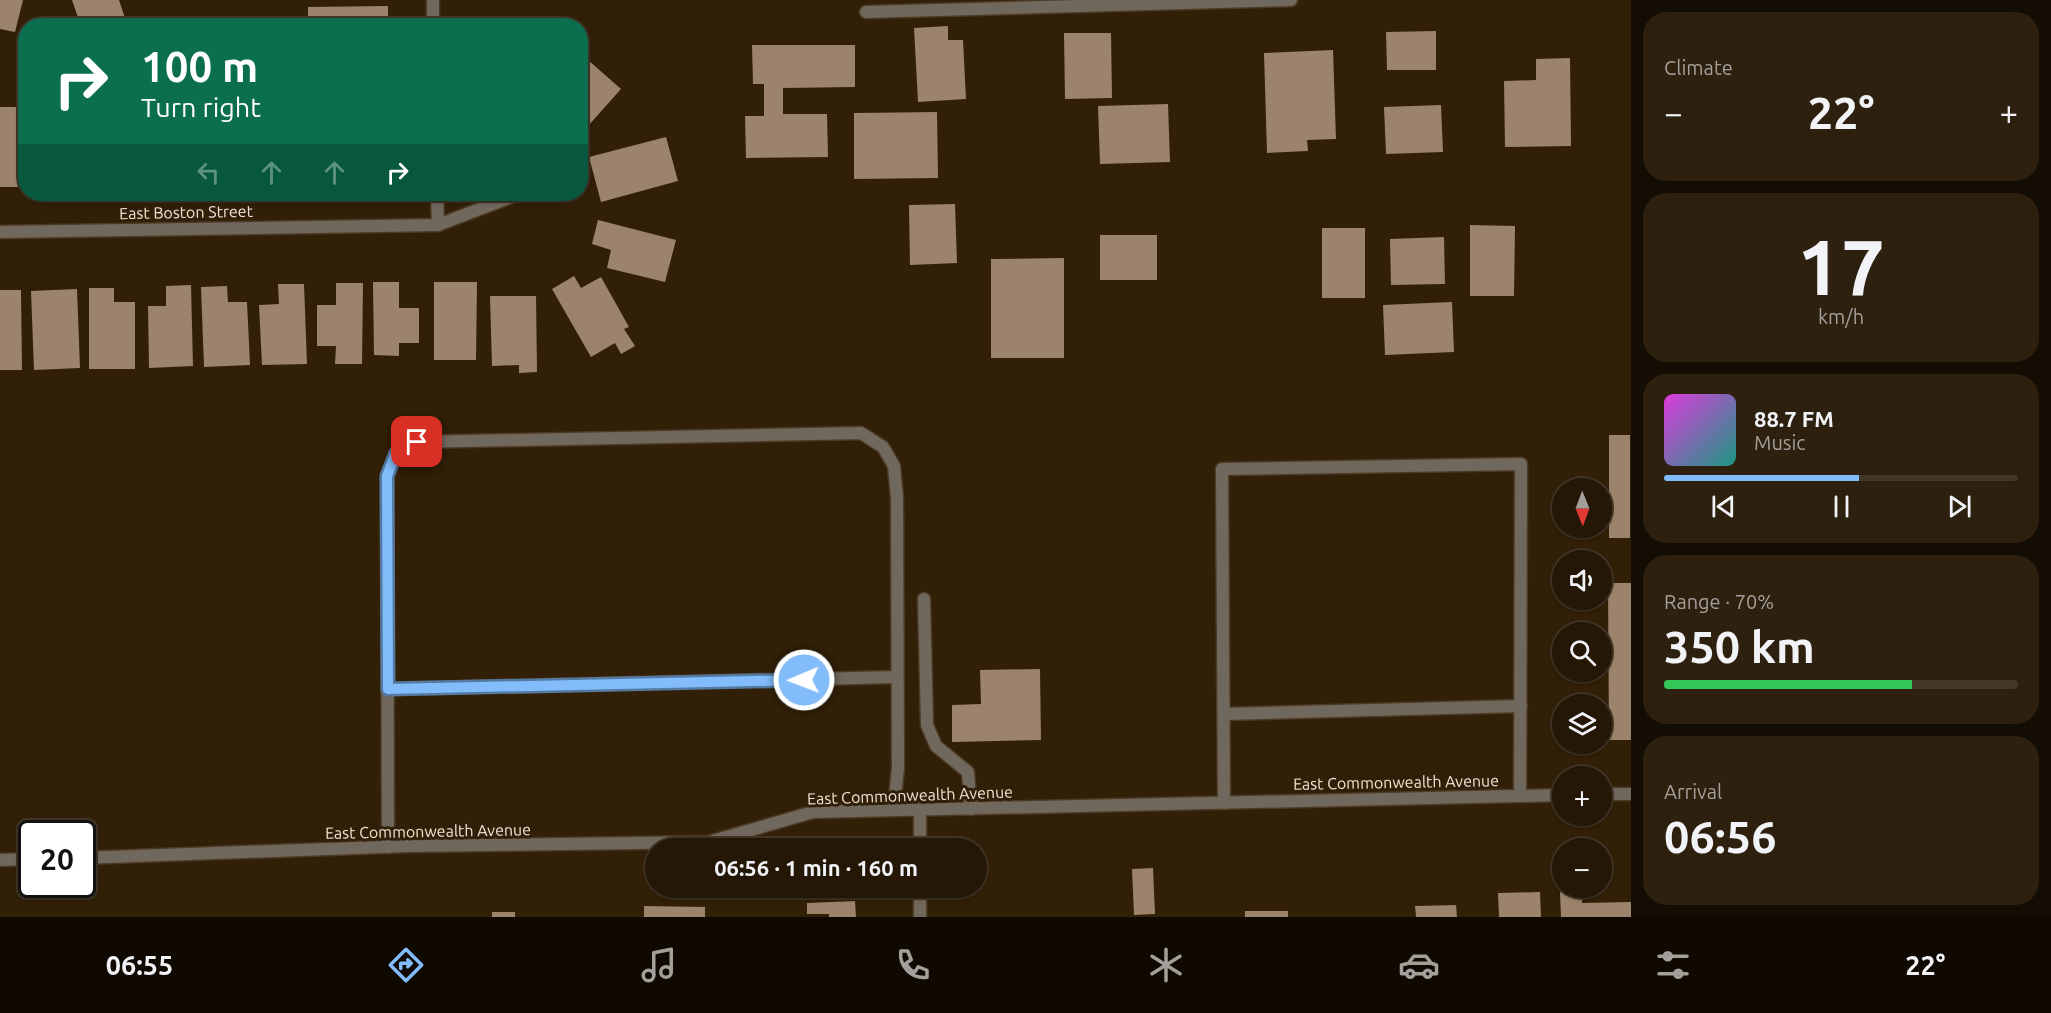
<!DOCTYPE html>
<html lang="en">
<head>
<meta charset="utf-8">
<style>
  :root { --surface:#251705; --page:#2d200f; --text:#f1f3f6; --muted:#a39f9a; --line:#423627; --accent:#82bcfa }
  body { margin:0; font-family:Ubuntu,sans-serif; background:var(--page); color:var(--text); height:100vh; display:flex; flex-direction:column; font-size:22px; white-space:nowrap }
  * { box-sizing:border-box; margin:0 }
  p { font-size:20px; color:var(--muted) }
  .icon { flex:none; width:33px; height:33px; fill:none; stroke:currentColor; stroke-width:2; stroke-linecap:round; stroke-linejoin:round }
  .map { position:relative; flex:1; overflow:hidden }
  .details { display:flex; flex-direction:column; gap:12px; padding:12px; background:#140d03; width:420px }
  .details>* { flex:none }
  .banner { position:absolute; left:18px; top:18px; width:570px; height:183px; border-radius:24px; box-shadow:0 2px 4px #0004,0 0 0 2px var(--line); background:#0b6e4f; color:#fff; overflow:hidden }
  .needle { width:39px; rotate:179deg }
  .buttons { position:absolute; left:1552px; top:478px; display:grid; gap:12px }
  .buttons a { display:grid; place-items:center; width:60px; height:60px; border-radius:50%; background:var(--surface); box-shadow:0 2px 4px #0004,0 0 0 2px var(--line); font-size:30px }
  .speed { position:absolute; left:18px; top:820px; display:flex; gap:12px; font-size:30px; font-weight:700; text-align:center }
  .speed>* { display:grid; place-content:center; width:78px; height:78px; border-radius:50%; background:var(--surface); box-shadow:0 2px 4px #0004,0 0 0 2px var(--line); line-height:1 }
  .speed .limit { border:3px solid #111; border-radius:9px; background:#fff; color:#111 }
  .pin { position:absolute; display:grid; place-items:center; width:51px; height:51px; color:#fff; margin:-26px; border-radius:12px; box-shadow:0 3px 9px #0006 }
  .me { position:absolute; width:66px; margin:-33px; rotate:269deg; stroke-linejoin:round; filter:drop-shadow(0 0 4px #0008) }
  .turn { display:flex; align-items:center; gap:21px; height:126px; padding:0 24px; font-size:27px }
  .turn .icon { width:78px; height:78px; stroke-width:2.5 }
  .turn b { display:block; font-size:42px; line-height:51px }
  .lanes { display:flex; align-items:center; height:57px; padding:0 24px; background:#0003; justify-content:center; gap:30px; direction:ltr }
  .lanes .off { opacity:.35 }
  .big { font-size:45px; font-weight:700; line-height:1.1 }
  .details .tile { flex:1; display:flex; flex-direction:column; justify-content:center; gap:9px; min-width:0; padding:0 21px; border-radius:24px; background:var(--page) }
  .details .dial { align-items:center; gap:0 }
  .dial b { font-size:78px; line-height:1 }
  .song { display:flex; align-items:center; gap:18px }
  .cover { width:72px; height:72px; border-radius:9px; background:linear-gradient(135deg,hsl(300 70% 55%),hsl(170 70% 35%)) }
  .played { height:6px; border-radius:3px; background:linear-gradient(90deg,var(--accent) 55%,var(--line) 55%) }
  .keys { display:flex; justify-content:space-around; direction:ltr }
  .heat { display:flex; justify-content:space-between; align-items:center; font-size:33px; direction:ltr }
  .charge { height:9px; border-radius:4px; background:linear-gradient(90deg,#34c759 70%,var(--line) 0) }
  .trip { position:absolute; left:645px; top:838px; width:342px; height:60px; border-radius:30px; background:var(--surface); box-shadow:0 2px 4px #0004,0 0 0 2px var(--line); font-weight:700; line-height:60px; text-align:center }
  .tab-bar { display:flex; height:96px; justify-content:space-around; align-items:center; background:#0f0902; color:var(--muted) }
  .tab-bar .icon { width:42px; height:42px }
  .tab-bar .current { color:var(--accent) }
  .tab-bar b { font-size:27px; color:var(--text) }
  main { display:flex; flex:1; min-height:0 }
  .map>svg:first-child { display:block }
</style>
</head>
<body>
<main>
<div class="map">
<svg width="1631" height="917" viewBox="0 0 1631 917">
  <rect width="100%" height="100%" fill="#311f07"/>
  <!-- building -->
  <g fill="#9b846b">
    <polygon points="0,0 23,0 15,32 0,29"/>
    <polygon points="72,0 119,0 125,18 103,26 81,26"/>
    <polygon points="388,6 388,26 308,26 308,7"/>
    <polygon points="948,26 948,40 963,40 966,99 918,102 914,28"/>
    <polygon points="1436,31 1436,70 1387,70 1386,32"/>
    <polygon points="1064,33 1111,33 1112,98 1065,99"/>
    <polygon points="752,45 855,45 855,87 783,88 783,114 827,114 828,157 746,158 745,116 764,116 764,84 753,84"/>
    <polygon points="1333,50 1336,139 1307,140 1308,151 1267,153 1264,53"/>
    <polygon points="1570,58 1571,146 1505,147 1504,81 1536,80 1536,59"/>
    <polygon points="588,60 621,89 580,135 580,68"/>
    <polygon points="1168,104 1170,162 1100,164 1098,106"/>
    <polygon points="1441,105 1443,152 1386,154 1384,107"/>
    <rect x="0" y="107" width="26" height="80"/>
    <polygon points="937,112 938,178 854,179 854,113"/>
    <polygon points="666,137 678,181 601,202 589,157"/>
    <polygon points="955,204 957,263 910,265 909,205"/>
    <polygon points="598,220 676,240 665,282 607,268 611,250 592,244"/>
    <polygon points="1470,225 1515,226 1514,296 1470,296"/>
    <rect x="1322" y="228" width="43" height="70"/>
    <rect x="1100" y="235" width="57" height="45"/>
    <polygon points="1444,237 1445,284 1391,285 1390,239"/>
    <polygon points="1064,258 1064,358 991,358 991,259"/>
    <polygon points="574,276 581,288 601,277 629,327 624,329 635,346 621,354 615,343 591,357 552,289"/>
    <polygon points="373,282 399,282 399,308 419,308 419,343 399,343 399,356 374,355"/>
    <polygon points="434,282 477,282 476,360 434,360"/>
    <polygon points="336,283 363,283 362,364 335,364 336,346 317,346 317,305 336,305"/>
    <polygon points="278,284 304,284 307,364 262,365 259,305 279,304"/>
    <polygon points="191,285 193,366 149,368 148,306 166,306 166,286"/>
    <polygon points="227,286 228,302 247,302 250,365 204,367 201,287"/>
    <polygon points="89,288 114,288 114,302 135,302 135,369 89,369"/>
    <polygon points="77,289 80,368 34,370 31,291"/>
    <polygon points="0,290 21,290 22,370 0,370"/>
    <polygon points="490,296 536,296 537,372 519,373 519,365 492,366"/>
    <polygon points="1452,302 1454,352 1385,355 1383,305"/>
    <rect x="1609" y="435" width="21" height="103"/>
    <polygon points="1608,583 1631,583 1631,740 1609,740"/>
    <polygon points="1040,669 1041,740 952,742 952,705 981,704 980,670"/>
    <polygon points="1153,868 1155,914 1134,915 1132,869"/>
    <polygon points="1540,892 1541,917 1499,917 1498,893"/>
    <polygon points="1560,892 1582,892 1582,903 1631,902 1631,917 1561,917"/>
    <polygon points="855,901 856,917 829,917 829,914 807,914 807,903"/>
    <polygon points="1456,905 1457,917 1416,917 1415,906"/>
    <polygon points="644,906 705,907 705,917 644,917"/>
    <rect x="1245" y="911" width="43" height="6"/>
    <rect x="492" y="912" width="23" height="5"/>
  </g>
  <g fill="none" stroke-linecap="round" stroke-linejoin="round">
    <defs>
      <g id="service">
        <polyline points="866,12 1291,0"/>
        <polyline points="924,599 927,725 936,746 968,772 971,809"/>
        <polyline points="388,689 896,677"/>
        <polyline points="1224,714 1521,706"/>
        <polyline points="1224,803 1222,469 1521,464 1520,796"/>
        <polyline points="388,847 387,476 396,453 417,442 861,433 883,447 894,466 897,498 898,767 894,810"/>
      </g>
      <g id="minor">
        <polyline points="433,0 433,26"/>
        <polyline points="437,194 438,225"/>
        <polyline points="0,232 438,225 511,197"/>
        <polyline points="1602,794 1631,794"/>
        <polyline points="920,849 920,811"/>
        <polyline points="82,858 408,846 709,842 813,812 1563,795"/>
        <polyline points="0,860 32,859"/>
        <polyline points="920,917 920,888"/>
      </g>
    </defs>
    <!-- service casing -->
    <use href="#service" stroke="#4c3a24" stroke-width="15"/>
    <!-- minor casing -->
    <use href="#minor" stroke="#4c3a24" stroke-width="15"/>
    <!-- service -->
    <use href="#service" stroke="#71685d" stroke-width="12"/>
    <!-- minor -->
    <use href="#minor" stroke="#71685d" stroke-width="12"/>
  </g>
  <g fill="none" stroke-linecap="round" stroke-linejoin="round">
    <defs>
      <polyline id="route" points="417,442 396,453 387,476 388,689 804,680"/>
    </defs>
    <!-- route casing -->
    <use href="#route" stroke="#547aa2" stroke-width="15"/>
    <!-- route -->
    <use href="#route" stroke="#82bcfa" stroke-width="10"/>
  </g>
  <g text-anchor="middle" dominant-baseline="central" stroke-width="6" stroke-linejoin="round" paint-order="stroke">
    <!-- street labels -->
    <g font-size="16" fill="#efe3d5" stroke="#311f07">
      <text transform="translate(186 212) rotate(-1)">East Boston Street</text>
      <text transform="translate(1396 782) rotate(-1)">East Commonwealth Avenue</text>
      <text transform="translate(910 795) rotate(-2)">East Commonwealth Avenue</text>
      <text transform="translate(428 831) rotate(-1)">East Commonwealth Avenue</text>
    </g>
  </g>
</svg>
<div class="buttons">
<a><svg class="needle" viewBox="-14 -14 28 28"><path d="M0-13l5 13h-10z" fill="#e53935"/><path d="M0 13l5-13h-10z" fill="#a39f9a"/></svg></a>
<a><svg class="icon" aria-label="sound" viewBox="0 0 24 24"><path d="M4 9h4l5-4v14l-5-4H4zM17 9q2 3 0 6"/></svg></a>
<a><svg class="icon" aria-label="search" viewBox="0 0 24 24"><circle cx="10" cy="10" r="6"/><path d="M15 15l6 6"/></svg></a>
<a><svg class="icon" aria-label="layers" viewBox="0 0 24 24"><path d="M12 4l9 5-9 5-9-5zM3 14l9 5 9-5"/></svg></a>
<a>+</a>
<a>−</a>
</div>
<div class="speed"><div class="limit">20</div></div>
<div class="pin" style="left:417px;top:442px;background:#d93025"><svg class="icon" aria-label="arrive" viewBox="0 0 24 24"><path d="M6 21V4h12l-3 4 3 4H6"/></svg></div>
<svg class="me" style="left:804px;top:680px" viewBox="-20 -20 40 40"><circle r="17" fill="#82bcfa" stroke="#fff" stroke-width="3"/><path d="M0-11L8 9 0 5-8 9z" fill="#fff"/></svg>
<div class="trip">06:56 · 1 min · 160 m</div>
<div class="banner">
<div class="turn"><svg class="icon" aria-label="right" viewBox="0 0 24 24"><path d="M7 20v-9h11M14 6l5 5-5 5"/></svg><div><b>100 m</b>Turn right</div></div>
<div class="lanes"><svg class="icon off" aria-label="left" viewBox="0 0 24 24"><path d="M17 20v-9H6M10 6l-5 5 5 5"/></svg><svg class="icon off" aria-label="ahead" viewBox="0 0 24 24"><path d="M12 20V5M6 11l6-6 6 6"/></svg><svg class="icon off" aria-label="ahead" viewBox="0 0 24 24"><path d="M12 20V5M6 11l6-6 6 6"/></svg><svg class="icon" aria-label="right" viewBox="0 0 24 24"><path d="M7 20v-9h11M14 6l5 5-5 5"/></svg></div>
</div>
</div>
<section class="details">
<div class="tile"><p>Climate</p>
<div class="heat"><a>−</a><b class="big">22°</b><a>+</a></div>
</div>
<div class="tile dial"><b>17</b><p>km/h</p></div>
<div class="tile">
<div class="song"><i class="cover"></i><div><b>88.7 FM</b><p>Music</p></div></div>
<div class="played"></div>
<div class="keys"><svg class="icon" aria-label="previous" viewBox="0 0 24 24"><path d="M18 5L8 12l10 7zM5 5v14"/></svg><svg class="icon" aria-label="pause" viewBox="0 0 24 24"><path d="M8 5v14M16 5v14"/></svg><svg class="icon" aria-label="next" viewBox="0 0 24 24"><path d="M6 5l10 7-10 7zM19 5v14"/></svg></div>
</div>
<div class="tile"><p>Range · 70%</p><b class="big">350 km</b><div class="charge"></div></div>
<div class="tile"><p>Arrival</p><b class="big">06:56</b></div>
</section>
</main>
<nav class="tab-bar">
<b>06:55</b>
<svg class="icon current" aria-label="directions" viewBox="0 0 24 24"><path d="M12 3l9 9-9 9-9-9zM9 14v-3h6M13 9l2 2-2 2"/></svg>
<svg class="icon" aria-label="music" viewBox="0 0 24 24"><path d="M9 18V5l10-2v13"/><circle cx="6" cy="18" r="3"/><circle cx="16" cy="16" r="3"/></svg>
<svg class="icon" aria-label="phone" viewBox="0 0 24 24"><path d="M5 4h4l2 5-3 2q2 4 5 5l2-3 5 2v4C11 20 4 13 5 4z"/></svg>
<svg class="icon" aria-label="climate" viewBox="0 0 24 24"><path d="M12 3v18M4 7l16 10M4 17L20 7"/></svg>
<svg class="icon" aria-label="car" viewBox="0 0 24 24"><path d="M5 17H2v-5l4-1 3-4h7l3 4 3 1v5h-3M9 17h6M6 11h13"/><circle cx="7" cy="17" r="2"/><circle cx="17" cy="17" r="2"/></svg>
<svg class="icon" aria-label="filters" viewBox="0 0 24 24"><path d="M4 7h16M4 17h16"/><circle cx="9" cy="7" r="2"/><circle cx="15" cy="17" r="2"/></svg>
<b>22°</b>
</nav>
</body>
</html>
